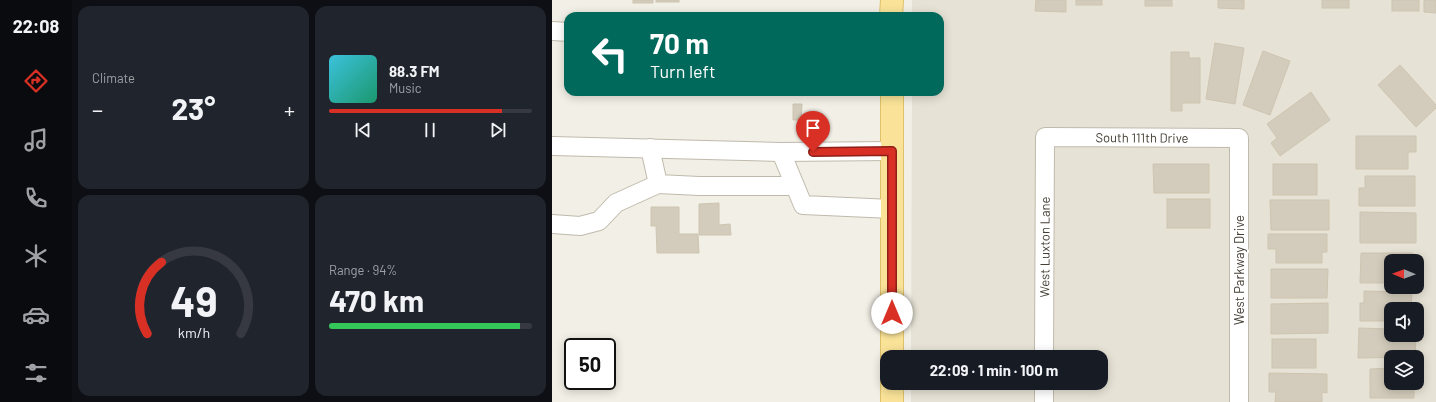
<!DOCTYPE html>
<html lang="en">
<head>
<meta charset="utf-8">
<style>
  :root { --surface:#171b24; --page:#20242c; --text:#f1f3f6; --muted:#9ea1a6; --line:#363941; --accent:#d93025 }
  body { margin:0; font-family:Barlow,sans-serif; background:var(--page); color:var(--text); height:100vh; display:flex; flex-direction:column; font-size:15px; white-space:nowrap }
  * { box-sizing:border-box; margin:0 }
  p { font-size:13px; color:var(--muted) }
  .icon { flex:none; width:22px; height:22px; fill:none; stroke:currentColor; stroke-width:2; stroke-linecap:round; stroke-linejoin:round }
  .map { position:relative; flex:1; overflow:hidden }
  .panel { display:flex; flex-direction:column; gap:6px; padding:6px; background:#0d0f14; width:480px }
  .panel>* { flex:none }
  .top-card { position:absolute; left:12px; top:12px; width:380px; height:84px; border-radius:12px; box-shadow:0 2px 10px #0003; background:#00695c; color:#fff; overflow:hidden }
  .needle { width:26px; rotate:271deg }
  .tools { position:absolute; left:832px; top:254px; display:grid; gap:8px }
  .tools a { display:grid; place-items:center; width:40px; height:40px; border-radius:8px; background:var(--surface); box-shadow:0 2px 10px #0003; font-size:20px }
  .speed { position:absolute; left:12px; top:338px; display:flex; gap:8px; font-size:20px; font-weight:700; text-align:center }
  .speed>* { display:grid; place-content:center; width:52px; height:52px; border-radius:50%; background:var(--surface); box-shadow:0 2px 10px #0003; line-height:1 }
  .speed .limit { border:2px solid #111; border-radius:6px; background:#fff; color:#111 }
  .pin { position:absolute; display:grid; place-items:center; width:34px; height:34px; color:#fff; margin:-41px -17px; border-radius:50% 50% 50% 0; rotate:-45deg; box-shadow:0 0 4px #0007 }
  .pin .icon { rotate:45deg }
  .me { position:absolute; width:44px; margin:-22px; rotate:0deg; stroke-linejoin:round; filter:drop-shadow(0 0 3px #0008) }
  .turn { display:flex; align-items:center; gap:14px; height:84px; padding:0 20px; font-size:18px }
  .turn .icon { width:52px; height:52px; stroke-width:2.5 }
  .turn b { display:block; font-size:28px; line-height:34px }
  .big { font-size:30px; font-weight:700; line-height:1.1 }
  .panel .card { flex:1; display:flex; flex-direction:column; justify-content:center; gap:6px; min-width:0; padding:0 14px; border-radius:12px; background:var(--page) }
  .panel .dial { align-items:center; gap:0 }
  .dial svg { height:104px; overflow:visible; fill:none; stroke:var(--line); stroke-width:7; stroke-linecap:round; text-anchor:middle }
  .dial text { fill:var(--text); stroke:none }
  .song { display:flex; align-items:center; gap:12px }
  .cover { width:48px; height:48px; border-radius:6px; background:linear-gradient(135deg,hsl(190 70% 55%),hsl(160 70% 35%)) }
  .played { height:4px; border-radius:2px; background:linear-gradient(90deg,var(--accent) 85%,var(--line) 85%) }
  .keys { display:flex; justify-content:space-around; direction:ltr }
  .heat { display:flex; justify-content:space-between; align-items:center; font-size:22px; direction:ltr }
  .charge { height:6px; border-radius:3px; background:linear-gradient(90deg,#34c759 94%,var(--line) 0) }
  .panel .tiles { flex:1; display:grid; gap:6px; grid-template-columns:repeat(2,1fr) }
  .trip { position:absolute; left:328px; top:350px; width:228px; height:40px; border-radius:12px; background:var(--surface); box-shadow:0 2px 10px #0003; font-weight:700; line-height:40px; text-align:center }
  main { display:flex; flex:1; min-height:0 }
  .menu { display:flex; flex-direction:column; width:72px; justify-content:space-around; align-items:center; background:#090b0e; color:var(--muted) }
  .menu .icon { width:28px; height:28px }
  .menu .current { color:var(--accent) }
  .menu b { font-size:18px; color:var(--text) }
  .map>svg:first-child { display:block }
</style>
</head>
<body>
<main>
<nav class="menu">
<b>22:08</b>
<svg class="icon current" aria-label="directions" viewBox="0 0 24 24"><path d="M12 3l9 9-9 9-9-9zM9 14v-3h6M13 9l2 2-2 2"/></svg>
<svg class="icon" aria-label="music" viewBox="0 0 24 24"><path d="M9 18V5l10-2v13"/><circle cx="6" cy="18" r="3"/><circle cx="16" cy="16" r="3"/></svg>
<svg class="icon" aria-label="phone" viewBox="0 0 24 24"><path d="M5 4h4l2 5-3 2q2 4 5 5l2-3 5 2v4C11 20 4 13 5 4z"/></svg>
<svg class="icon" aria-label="climate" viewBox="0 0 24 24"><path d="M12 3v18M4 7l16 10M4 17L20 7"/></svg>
<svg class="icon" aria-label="car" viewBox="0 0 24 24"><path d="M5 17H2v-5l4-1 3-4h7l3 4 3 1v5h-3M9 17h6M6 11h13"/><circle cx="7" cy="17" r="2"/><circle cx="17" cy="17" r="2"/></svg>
<svg class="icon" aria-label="filters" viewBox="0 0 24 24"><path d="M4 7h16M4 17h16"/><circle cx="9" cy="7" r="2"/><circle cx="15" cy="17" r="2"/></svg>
</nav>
<section class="panel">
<div class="tiles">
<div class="card"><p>Climate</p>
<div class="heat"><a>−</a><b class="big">23°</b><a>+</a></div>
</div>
<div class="card">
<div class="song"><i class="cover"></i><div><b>88.3 FM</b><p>Music</p></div></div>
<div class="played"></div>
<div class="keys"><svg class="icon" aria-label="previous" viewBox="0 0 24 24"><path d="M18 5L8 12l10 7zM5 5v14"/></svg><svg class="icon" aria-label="pause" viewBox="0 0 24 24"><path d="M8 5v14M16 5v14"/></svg><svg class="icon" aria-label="next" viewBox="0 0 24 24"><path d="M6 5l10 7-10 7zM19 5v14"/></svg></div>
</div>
<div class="card dial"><svg viewBox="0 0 100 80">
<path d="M14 69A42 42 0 1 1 86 69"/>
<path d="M14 69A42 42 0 0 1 25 14" stroke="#d93025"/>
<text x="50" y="56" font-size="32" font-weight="700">49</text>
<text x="50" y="72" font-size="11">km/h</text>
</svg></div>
<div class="card"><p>Range · 94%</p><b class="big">470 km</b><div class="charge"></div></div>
</div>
</section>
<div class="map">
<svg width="884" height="402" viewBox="0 0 884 402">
  <rect width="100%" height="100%" fill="#f2efe6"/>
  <!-- residential -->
  <path fill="#e6e2d5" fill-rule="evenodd" d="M360 0H884V402H359V383H549V357H359L360 92H388V16H360ZM839 261H865V287H839ZM839 309H865V335H839ZM839 357H865V383H839Z"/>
  <!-- building -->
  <g fill="#d3ccbc" stroke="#cec4b0">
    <rect x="81" y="0" width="20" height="3"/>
    <rect x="104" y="0" width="23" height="2"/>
    <polygon points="484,0 514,0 514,12 483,11"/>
    <rect x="524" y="0" width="26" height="5"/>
    <rect x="593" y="0" width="27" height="6"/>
    <polygon points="666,0 692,0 692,9 666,8"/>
    <rect x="770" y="0" width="27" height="8"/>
    <rect x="840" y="0" width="27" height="11"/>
    <polygon points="872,0 884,0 884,13 872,12"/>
    <polygon points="663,43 692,48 683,104 654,99"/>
    <polygon points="711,51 738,61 718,115 691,105"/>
    <polygon points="619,52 637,52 637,58 648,58 648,103 630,103 630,111 619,111"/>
    <polygon points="848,65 884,105 884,108 864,127 826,85"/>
    <polygon points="759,92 778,120 728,156 719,143 725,138 715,124"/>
    <polygon points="241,104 250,104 249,120 241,120"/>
    <polygon points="804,136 864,136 864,152 856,152 856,169 804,169"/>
    <polygon points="601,164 657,164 657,193 602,193"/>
    <rect x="721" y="164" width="44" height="31"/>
    <polygon points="813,176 863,176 863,206 807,206 807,188 813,188"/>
    <rect x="615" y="199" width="43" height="29"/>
    <polygon points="718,200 777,200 777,230 719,230"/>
    <polygon points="167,203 167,225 178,224 179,235 147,235 147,204"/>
    <polygon points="99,207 127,207 127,234 146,234 147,253 105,253 104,226 99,226"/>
    <polygon points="808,212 864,213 864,243 808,243"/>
    <polygon points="716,234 775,234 775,252 770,252 770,263 724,263 724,249 716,249"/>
    <polygon points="809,253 861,253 861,261 839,261 839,283 808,283"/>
    <rect x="865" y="267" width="2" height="16"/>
    <polygon points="719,269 776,269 775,298 719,298"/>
    <polygon points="812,291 860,292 859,308 867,308 867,321 865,321 865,309 839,309 839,321 808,321 808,303 812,303"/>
    <polygon points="776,303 776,333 719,334 719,304"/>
    <polygon points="807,328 839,329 839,335 864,335 863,357 806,358"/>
    <rect x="720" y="339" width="44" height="29"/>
    <polygon points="839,368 839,383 862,383 862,398 818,398 818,369"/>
    <polygon points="717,373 775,374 775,393 770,392 770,402 723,402 724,392 717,392"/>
  </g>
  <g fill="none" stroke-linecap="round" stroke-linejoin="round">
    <defs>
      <g id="minor">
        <polyline points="0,31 16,32"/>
        <polyline points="0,146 229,152 340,151"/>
        <polyline points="98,148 106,184 147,186 243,186"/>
        <polyline points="229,152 251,205 340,209"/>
        <polyline points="0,224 28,226 47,221 64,203 106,184"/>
        <path id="s1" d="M492 357 493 137 687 138V402"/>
        <polyline points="492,402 492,383"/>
      </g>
      <g id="major">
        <polyline points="339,16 340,0"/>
        <polyline points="340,92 340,357"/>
        <polyline points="340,402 340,383"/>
      </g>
    </defs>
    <!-- minor casing -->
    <use href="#minor" stroke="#c0baac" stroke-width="20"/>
    <!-- major casing -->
    <use href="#major" stroke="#dec168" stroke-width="24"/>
    <!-- minor -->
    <use href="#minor" stroke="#fff" stroke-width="18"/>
    <!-- major -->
    <use href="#major" stroke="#fae398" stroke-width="22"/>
  </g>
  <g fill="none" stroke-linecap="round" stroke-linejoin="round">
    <defs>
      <polyline id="route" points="261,152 340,151 340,313"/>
    </defs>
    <!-- route casing -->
    <use href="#route" stroke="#8d1f18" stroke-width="10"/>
    <!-- route -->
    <use href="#route" stroke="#d93025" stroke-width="7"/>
  </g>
  <g text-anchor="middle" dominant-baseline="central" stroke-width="4" stroke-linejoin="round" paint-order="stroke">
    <!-- street labels -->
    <g font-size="13" fill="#454036" stroke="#fff">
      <text stroke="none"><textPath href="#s1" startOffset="317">South 111th Drive</textPath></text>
      <text stroke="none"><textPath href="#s1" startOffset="110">West Luxton Lane</textPath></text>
      <text transform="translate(687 270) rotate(-90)">West Parkway Drive</text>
    </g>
  </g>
</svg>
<div class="tools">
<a><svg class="needle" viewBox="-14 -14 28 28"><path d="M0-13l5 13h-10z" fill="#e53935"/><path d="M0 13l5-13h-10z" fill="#9ea1a6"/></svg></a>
<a><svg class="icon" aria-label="sound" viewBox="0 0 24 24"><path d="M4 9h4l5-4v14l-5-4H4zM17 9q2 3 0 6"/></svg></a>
<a><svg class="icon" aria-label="layers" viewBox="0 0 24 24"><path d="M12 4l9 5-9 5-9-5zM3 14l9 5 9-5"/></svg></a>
</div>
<div class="speed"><div class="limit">50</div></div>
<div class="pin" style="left:261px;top:152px;background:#d93025"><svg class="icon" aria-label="arrive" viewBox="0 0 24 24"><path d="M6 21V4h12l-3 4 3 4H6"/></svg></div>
<svg class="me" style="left:340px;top:313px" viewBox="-20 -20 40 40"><circle r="19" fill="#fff"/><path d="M0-13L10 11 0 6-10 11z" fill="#d93025"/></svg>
<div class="trip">22:09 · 1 min · 100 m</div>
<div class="top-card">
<div class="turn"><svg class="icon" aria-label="left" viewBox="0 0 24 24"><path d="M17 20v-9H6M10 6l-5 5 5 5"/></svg><div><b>70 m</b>Turn left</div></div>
</div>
</div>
</main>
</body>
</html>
